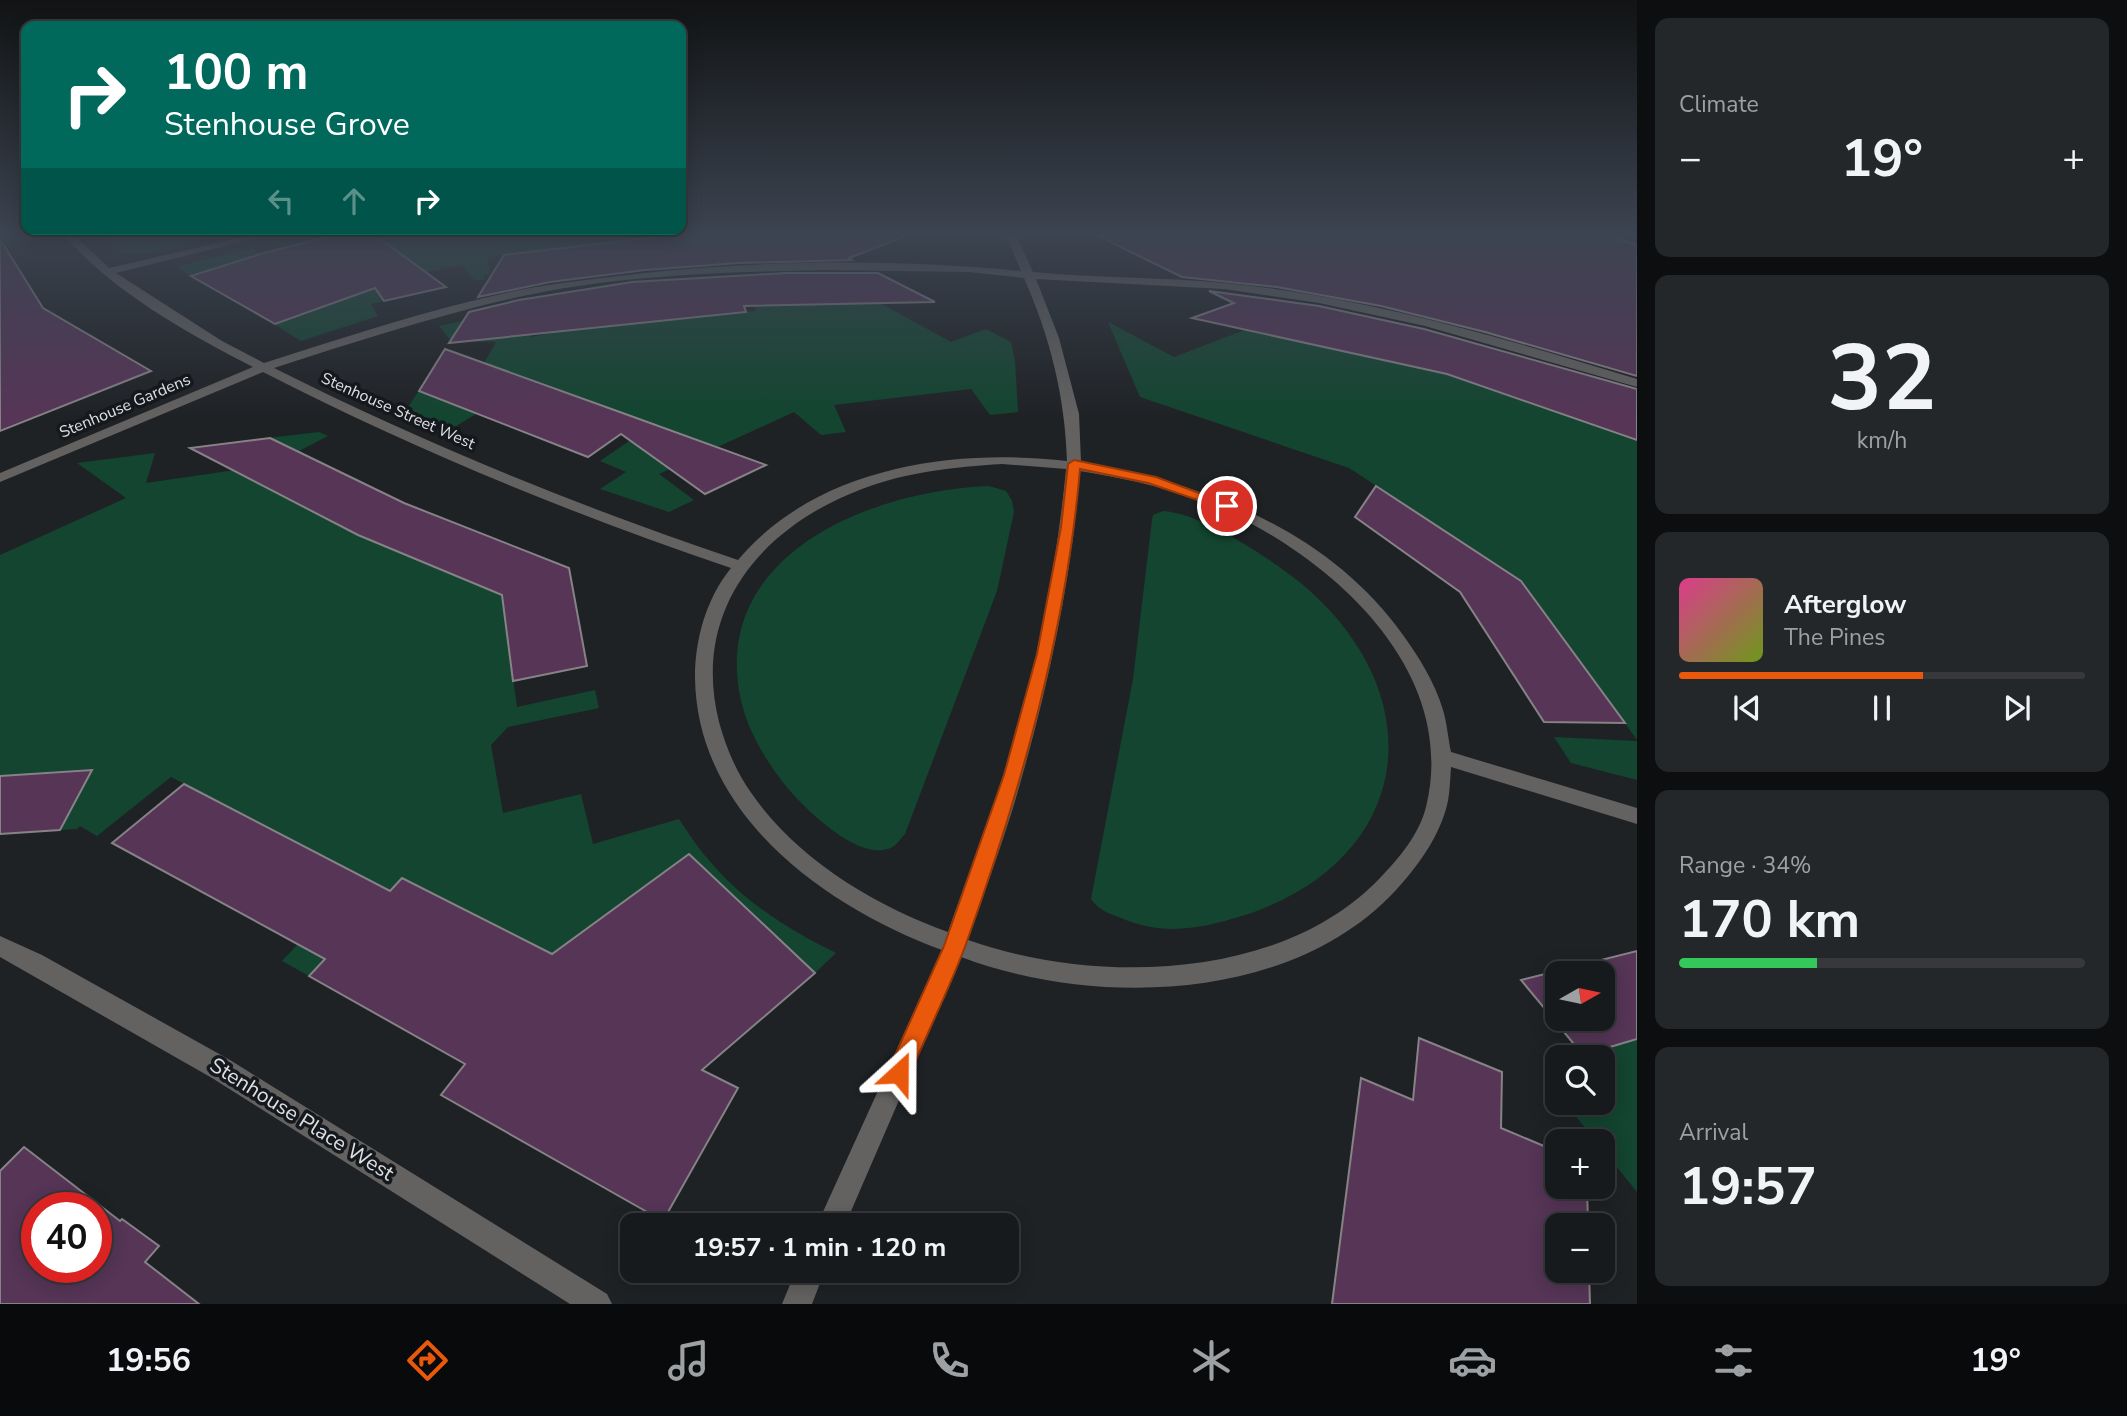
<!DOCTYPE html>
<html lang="en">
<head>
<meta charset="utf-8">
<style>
  :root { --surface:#171a1c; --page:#242729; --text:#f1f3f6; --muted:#9ea1a3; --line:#36383b; --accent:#ea580c }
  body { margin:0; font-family:"Nunito Sans",sans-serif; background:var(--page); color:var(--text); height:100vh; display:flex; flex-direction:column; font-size:26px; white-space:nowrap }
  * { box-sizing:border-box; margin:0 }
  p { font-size:23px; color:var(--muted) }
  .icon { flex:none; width:38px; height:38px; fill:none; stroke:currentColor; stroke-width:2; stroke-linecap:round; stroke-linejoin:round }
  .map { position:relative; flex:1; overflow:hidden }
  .panel { display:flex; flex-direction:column; gap:18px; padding:18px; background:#0d0e0f; width:490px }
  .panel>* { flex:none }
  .top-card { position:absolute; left:21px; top:21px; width:665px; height:214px; border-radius:14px; box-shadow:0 4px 18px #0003,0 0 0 2px var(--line); background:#00695c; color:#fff; overflow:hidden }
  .needle { width:46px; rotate:81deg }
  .controls { position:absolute; left:1545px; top:961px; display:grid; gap:14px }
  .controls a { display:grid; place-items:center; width:70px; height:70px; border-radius:14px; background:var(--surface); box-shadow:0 4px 18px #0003,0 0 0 2px var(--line); font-size:35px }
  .speed { position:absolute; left:21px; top:1192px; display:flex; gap:14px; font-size:35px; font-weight:700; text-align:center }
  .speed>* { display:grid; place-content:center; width:91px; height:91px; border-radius:50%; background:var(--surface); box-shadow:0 4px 18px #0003,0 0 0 2px var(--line); line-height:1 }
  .speed .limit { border:10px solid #d22; background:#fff; color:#111 }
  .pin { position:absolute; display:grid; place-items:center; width:60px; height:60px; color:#fff; margin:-30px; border:4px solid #fff; border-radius:50%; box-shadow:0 2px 7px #0007 }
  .me { position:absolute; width:77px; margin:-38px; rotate:24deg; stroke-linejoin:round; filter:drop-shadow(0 0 5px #0008) }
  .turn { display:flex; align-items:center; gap:24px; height:147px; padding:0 28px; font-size:32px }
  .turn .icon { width:91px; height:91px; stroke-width:2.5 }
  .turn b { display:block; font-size:49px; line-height:60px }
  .lanes { display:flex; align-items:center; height:66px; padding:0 28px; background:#0003; justify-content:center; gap:35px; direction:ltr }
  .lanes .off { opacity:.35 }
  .big { font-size:52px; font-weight:700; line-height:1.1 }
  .panel .widget { flex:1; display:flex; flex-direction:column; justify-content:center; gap:10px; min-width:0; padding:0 24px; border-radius:14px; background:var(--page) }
  .panel .dial { align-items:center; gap:0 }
  .dial b { font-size:91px; line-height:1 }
  .song { display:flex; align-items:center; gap:21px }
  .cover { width:84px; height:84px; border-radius:10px; background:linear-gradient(135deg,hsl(330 70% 55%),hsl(80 70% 35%)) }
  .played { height:7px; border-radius:4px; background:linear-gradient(90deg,var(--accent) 60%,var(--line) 60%) }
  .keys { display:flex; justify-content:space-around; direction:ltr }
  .heat { display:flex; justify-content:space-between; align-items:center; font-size:38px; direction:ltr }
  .charge { height:10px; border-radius:5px; background:linear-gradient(90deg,#34c759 34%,var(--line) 0) }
  .trip { position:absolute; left:620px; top:1213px; width:399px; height:70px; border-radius:14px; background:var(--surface); box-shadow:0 4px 18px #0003,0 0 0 2px var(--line); font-weight:700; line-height:70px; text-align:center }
  .tab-bar { display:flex; height:112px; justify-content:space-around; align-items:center; background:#090a0b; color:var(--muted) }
  .tab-bar .icon { width:49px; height:49px }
  .tab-bar .on { color:var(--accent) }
  .tab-bar b { font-size:32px; color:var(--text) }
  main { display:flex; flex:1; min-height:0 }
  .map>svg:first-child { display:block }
</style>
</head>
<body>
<main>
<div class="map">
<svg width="1637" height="1304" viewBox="0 0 1637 1304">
  <rect width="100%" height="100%" fill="#1f2225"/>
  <!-- green -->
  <g fill="#134530">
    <path d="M103 235H220C197 240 147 259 125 253 117 251 110 241 103 235Z"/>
    <polygon points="375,235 675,235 487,257 490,274 483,275 485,279 475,281 461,265 373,283 384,301 371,304 378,316 301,341 274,324 315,309 232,263 191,276 176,267 252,249 264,253 282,248 298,262 380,240"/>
    <polygon points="750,287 765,306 853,304 869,297 951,342 986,329 1011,342 1015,361 1018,412 990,415 971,389 834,405 846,432 821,435 794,412 659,474 694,500 669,512 600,489 626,472 600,461 635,437 514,391 448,431 406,411 421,387 470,388 496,342 451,341 439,326 496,314 521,318 531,337 617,321 632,324 756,311"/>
    <polygon points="1215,296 1245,300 1416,345 1459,378 1637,440 1637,740 1520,579 1349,468 1140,397 1108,322 1174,357 1268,321"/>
    <path d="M319 432 328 436 299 451 305 455 325 517 375 489 387 494 336 525 472 583 497 562 517 707 595 690 599 708 508 727 491 745 503 813 581 794 593 844 679 819C688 832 697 847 708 859 740 899 790 931 836 953L815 973 689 854 595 922 590 1015 402 878 309 976 282 961 298 944 268 929 335 862 171 777 97 836 80 826 77 829 60 830 91 770 0 776V555L126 498 77 463 155 453 146 483 262 466 268 438Z"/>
    <path d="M989 486 1006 491 1012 501 1014 512 997 591 905 834C902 837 898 843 894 846 862 867 800 805 782 781 763 756 746 727 740 696 712 552 875 490 989 486Z"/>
    <path d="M1163 511C1202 513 1271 559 1302 584 1434 695 1415 859 1245 915 1204 928 1167 936 1126 920 1112 914 1100 912 1091 899L1133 679 1152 520 1153 515Z"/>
    <polygon points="1554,737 1637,741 1637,780 1571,763"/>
    <polygon points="1637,1039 1637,1192 1603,1150 1603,1141 1596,1141 1565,1103 1603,1102 1603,1057 1574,1057"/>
  </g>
  <!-- building -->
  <g fill="#563557" stroke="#868286" stroke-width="2" fill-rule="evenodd">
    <polygon points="334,235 375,235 446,287 384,301 375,288 275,324 191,276 264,253"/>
    <polygon points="675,235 903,235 903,237 849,258 852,260 739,263 645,270 550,282 478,297 504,255"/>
    <polygon points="1096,235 1606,235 1637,245 1637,376 1485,332 1381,306 1277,287 1182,277"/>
    <polygon points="0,239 43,308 151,371 0,431"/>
    <polygon points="786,273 878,273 935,302 744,306 746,312 449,343 469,312 519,300 632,282"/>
    <polygon points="1209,291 1319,306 1424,329 1637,389 1637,440 1447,374 1192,318 1234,303"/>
    <polygon points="445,349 617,411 766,465 705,494 621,434 588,457 419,391"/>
    <polygon points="270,438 404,503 569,568 587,666 513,681 502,595 358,535 190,448"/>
    <polygon points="1376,486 1521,581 1625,723 1544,722 1460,592 1355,517"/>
    <polygon points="92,770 60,830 0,834 0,776"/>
    <polygon points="184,784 390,891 402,878 552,954 689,854 815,973 702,1070 738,1088 663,1221 441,1095 465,1064 309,976 325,959 112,843"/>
    <path d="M1637 951V1039L1583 1055 1521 980ZM1558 973H1603V1018H1558Z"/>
    <polygon points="1419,1038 1502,1072 1501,1128 1558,1152 1558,1186 1587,1186 1588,1225 1558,1225 1558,1270 1589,1270 1590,1304 1332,1304 1361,1078 1413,1100"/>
    <path d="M24 1147 120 1221 122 1219 159 1246 145 1262 199 1304H0V1171ZM37 1208H96V1267H37Z"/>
  </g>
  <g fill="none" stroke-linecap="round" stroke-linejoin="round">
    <!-- minor -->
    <g fill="#646261" fill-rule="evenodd">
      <path d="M64 235H74L109 268 252 235H269L116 273 222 341 264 363C348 336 433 308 519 290 561 282 603 278 645 273 769 260 897 259 1021 271L1006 235H1016L1033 272C1096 278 1160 277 1224 283 1364 296 1502 338 1637 379V387L1425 326 1319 303 1224 289 1036 279 1059 338 1079 414 1081 462C1204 483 1328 530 1403 635 1419 657 1435 683 1443 710 1447 723 1448 738 1451 752L1637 808V824L1451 767C1450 780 1450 796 1446 809 1437 840 1417 867 1396 890 1293 1002 1097 1008 961 957L845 1225H817L942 950C825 907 697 815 695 678 695 639 706 599 731 568 571 514 413 449 263 372L0 482V473L253 367C187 333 113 292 64 235ZM824 270 969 272 1024 278C1050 337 1065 396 1067 461 953 448 816 467 738 560 580 507 423 443 274 368 355 342 435 316 518 297 618 275 722 272 824 270ZM1002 464 1066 469C1056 573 1035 677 1003 776 986 829 966 880 948 932 875 906 797 859 752 794 736 772 726 747 719 722 691 610 761 527 862 489 906 472 954 467 1002 464ZM1080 471C1130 479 1178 490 1224 510 1335 561 1459 672 1426 807 1419 835 1399 858 1380 878 1282 981 1096 985 968 940 987 884 1008 829 1023 773 1051 674 1072 573 1080 471Z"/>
      <polygon points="0,936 42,955 230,1060 607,1294 612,1304 570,1304 212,1078 0,957"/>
      <polygon points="796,1270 825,1270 812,1304 782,1304"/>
    </g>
  </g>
  <!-- sky -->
  <linearGradient id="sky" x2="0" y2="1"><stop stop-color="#111314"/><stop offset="0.56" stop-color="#3c4451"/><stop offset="1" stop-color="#3c4451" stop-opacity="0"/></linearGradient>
  <rect width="1637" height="417" fill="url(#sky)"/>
  <!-- route -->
  <path fill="#ea580c" stroke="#983908" stroke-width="2" d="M1074 460 1156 477 1234 506 1227 510 1148 483 1080 469C1066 632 1021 790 966 944 949 990 926 1035 907 1081L899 1084 891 1081 887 1073 944 946 1004 775 1037 654 1061 527 1068 464Z"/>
  <g text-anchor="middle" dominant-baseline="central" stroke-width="7" stroke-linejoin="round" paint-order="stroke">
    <!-- far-street labels -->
    <g font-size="16" fill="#dee0e3" stroke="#15181c">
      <text transform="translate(125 406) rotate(-23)">Stenhouse Gardens</text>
      <text transform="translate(398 411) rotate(24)">Stenhouse Street West</text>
    </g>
    <!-- near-street labels -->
    <g font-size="21" fill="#dee0e3" stroke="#15181c">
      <text transform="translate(302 1119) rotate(32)">Stenhouse Place West</text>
    </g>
  </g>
</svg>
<div class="controls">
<a><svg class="needle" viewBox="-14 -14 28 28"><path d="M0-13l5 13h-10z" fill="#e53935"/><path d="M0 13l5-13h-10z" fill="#9ea1a3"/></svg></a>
<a><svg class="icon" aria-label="search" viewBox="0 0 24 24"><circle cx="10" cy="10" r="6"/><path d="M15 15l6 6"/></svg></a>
<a>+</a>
<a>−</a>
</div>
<div class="speed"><div class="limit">40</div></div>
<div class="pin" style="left:1227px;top:506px;background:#d93025"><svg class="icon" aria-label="arrive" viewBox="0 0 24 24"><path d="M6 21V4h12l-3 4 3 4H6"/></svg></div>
<svg class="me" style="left:899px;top:1073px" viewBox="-20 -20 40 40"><path d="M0-17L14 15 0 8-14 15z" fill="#ea580c" stroke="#fff" stroke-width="4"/></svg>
<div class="trip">19:57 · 1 min · 120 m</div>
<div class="top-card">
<div class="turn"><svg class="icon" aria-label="right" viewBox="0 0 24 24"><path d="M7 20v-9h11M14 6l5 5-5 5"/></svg><div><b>100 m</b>Stenhouse Grove</div></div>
<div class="lanes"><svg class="icon off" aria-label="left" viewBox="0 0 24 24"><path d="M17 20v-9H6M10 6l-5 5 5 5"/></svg><svg class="icon off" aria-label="ahead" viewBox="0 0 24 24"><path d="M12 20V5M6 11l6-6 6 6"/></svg><svg class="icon" aria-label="right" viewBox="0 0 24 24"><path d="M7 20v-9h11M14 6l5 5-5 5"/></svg></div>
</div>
</div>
<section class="panel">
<div class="widget"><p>Climate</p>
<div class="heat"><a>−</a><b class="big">19°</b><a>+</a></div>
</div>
<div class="widget dial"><b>32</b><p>km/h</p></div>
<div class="widget">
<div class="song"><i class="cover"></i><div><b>Afterglow</b><p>The Pines</p></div></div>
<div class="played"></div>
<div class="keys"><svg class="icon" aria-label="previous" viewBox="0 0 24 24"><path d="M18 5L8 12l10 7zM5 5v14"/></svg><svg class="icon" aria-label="pause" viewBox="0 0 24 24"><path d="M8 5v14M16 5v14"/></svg><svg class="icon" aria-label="next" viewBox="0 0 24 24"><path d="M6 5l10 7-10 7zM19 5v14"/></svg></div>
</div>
<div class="widget"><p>Range · 34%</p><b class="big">170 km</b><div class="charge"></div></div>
<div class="widget"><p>Arrival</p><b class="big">19:57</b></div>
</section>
</main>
<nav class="tab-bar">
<b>19:56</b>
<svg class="icon on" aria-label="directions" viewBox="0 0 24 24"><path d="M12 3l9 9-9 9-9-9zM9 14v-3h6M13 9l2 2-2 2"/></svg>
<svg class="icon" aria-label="music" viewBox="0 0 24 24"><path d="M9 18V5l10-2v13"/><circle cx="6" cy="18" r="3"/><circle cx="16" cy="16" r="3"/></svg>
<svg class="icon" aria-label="phone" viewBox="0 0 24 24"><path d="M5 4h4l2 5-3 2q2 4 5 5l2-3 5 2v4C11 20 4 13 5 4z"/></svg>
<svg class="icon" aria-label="climate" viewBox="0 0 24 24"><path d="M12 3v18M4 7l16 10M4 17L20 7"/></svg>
<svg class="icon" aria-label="car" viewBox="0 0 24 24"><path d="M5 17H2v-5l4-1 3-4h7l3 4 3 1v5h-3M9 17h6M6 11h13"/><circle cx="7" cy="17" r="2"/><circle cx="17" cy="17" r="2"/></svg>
<svg class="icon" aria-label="filters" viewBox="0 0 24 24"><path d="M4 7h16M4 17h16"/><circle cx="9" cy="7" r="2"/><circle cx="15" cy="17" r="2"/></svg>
<b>19°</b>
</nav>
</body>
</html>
